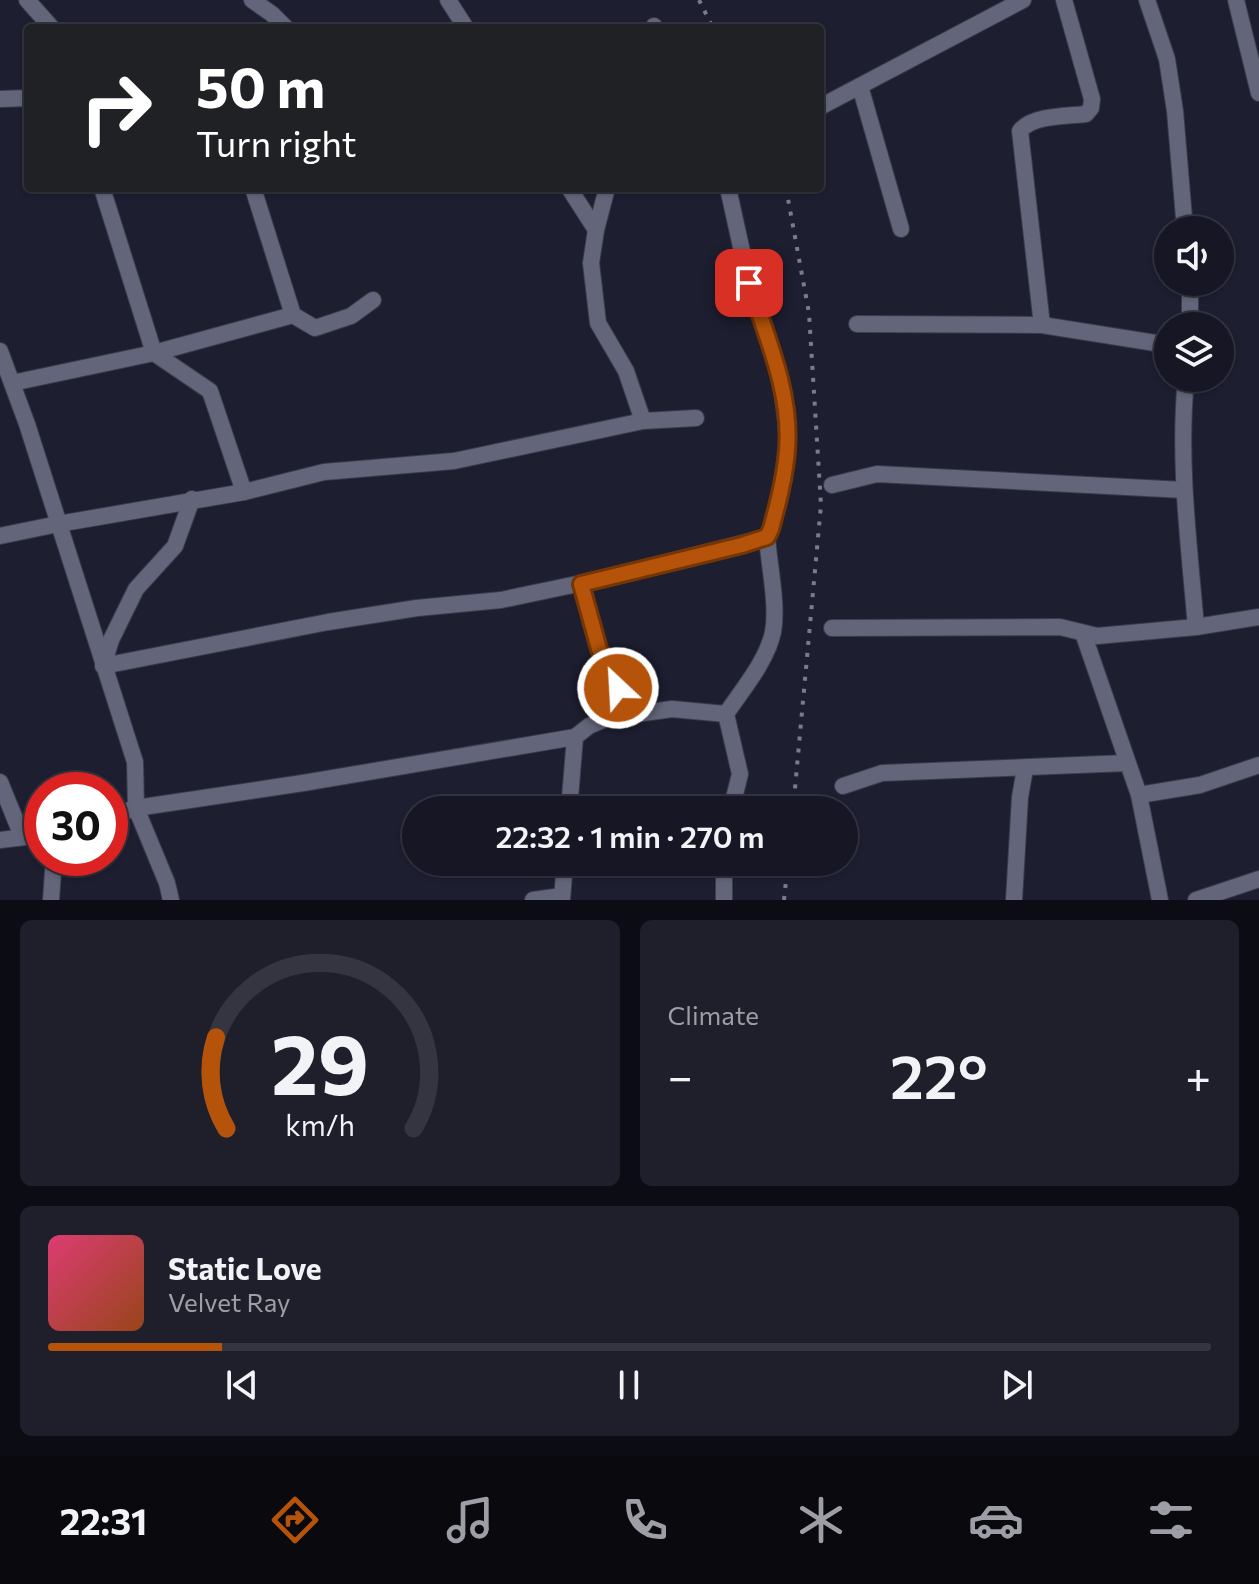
<!DOCTYPE html>
<html lang="en">
<head>
<meta charset="utf-8">
<style>
  :root { --surface:#161624; --page:#1f1f2c; --text:#f1f3f6; --muted:#9e9fa6; --line:#353541; --accent:#b45309 }
  body { margin:0; font-family:Commissioner,sans-serif; background:var(--page); color:var(--text); height:100vh; display:flex; flex-direction:column; font-size:30px; white-space:nowrap }
  * { box-sizing:border-box; margin:0 }
  p { font-size:26px; color:var(--muted) }
  .icon { flex:none; width:44px; height:44px; fill:none; stroke:currentColor; stroke-width:2; stroke-linecap:round; stroke-linejoin:round }
  .map { position:relative; height:900px; overflow:hidden }
  .panel { display:flex; flex-direction:column; gap:20px; padding:20px; background:#0c0c14; flex:1 }
  .panel>* { flex:none }
  .guide { position:absolute; left:24px; top:24px; width:800px; height:168px; border-radius:8px; box-shadow:0 2px 6px #0004,0 0 0 2px var(--line); background:#202124; color:#fff; overflow:hidden }
  .controls { position:absolute; left:1154px; top:216px; display:grid; gap:16px }
  .controls a { display:grid; place-items:center; width:80px; height:80px; border-radius:50%; background:var(--surface); box-shadow:0 2px 6px #0004,0 0 0 2px var(--line); font-size:40px }
  .speed { position:absolute; left:24px; top:772px; display:flex; gap:16px; font-size:40px; font-weight:700; text-align:center }
  .speed>* { display:grid; place-content:center; width:104px; height:104px; border-radius:50%; background:var(--surface); box-shadow:0 2px 6px #0004,0 0 0 2px var(--line); line-height:1 }
  .speed .limit { border:12px solid #d22; background:#fff; color:#111 }
  .pin { position:absolute; display:grid; place-items:center; width:68px; height:68px; color:#fff; margin:-34px; border-radius:16px; box-shadow:0 4px 12px #0006 }
  .me { position:absolute; width:88px; margin:-44px; rotate:335deg; stroke-linejoin:round; filter:drop-shadow(0 0 6px #0008) }
  .turn { display:flex; align-items:center; gap:28px; height:168px; padding:0 40px; font-size:36px }
  .turn .icon { width:104px; height:104px; stroke-width:2.5 }
  .turn b { display:block; font-size:56px; line-height:68px }
  .big { font-size:60px; font-weight:600; line-height:1.1 }
  .panel .widget { flex:1; display:flex; flex-direction:column; justify-content:center; gap:12px; min-width:0; padding:0 28px; border-radius:12px; background:var(--page) }
  .panel .dial { align-items:center; gap:0 }
  .dial svg { height:208px; overflow:visible; fill:none; stroke:var(--line); stroke-width:7; stroke-linecap:round; text-anchor:middle }
  .dial text { fill:var(--text); stroke:none }
  .song { display:flex; align-items:center; gap:24px }
  .cover { width:96px; height:96px; border-radius:12px; background:linear-gradient(135deg,hsl(340 70% 55%),hsl(20 70% 35%)) }
  .played { height:8px; border-radius:4px; background:linear-gradient(90deg,var(--accent) 15%,var(--line) 15%) }
  .keys { display:flex; justify-content:space-around; direction:ltr }
  .heat { display:flex; justify-content:space-between; align-items:center; font-size:44px; direction:ltr }
  .panel .tiles { flex:1; display:grid; gap:20px; grid-template-columns:1fr 1fr }
  .widget:last-child { grid-column:span 2 }
  .trip { position:absolute; left:402px; top:796px; width:456px; height:80px; border-radius:40px; background:var(--surface); box-shadow:0 2px 6px #0004,0 0 0 2px var(--line); font-weight:600; line-height:80px; text-align:center }
  .tabs { display:flex; height:128px; justify-content:space-around; align-items:center; background:#09090e; color:var(--muted) }
  .tabs .icon { width:56px; height:56px }
  .tabs .on { color:var(--accent) }
  .tabs b { font-size:36px; color:var(--text) }
  .map>svg:first-child { display:block }
</style>
</head>
<body>
<div class="map">
<svg width="1259" height="900" viewBox="0 0 1259 900">
  <rect width="100%" height="100%" fill="#1d1e30"/>
  <g fill="none" stroke-linecap="round" stroke-linejoin="round">
    <defs>
      <g id="minor">
        <polyline points="27,0 52,28"/>
        <polyline points="252,0 272,14 286,28"/>
        <polyline points="448,0 466,28"/>
        <polyline points="1147,0 1167,59 1175,111 1185,230"/>
        <polyline points="1236,0 1259,93"/>
        <polyline points="654,28 654,26"/>
        <polyline points="860,86 901,229"/>
        <polyline points="0,99 28,98"/>
        <polyline points="820,107 1023,0"/>
        <polyline points="102,188 154,353 210,391 244,492"/>
        <polyline points="253,188 293,315 315,328 351,316 373,300"/>
        <polyline points="569,188 596,230 591,263 598,323 626,371 643,421"/>
        <polyline points="596,230 607,188"/>
        <polyline points="857,324 1042,325 1168,345"/>
        <path d="M1042 325 1020 131C1032 115 1068 116 1086 114L1091 108 1092 99 1064 0"/>
        <polyline points="1190,326 1190,282"/>
        <polyline points="0,351 27,424 135,762 136,808 167,883 171,900"/>
        <path d="M1186 378C1178 462 1189 544 1196 627"/>
        <polyline points="12,383 154,353 293,315"/>
        <polyline points="832,485 877,474 1184,490"/>
        <polyline points="192,499 175,546 136,589 111,640 103,666 328,622 417,608 501,600 606,578 767,537 771,529 783,479 788,448 786,421 780,376 749,283 728,188"/>
        <polyline points="0,536 58,524 244,492 324,472 454,461 643,421 696,418"/>
        <polyline points="581,584 599,649 618,688 608,718"/>
        <polyline points="832,628 1060,627 1097,636 1196,627 1259,617"/>
        <polyline points="1083,633 1139,795 1160,900"/>
        <polyline points="0,782 22,836"/>
        <polyline points="843,786 882,773 1127,763"/>
        <polyline points="1139,795 1200,785 1259,765"/>
        <polyline points="569,810 575,737"/>
        <path d="M731 810 740 774 726 714C742 690 767 661 773 632 778 605 769 565 767 537"/>
        <polyline points="110,816 136,808 303,783 575,737 589,726 608,718 672,709 726,714"/>
        <polyline points="0,840 42,835"/>
        <polyline points="724,862 724,900"/>
        <polyline points="51,900 54,858"/>
        <polyline points="533,900 562,896"/>
        <polyline points="562,900 565,862"/>
        <polyline points="1014,900 1020,797 1025,769"/>
        <polyline points="1196,900 1259,879"/>
      </g>
    </defs>
    <!-- minor casing -->
    <use href="#minor" stroke="#3b3b4a" stroke-width="18"/>
    <!-- minor -->
    <use href="#minor" stroke="#63657a" stroke-width="16"/>
    <!-- rail -->
    <g stroke="#7b7c8b" stroke-width="4" stroke-dasharray="4 8" stroke-linecap="butt">
      <polyline points="699,0 713,28"/>
      <polyline points="786,188 809,313 821,505 793,810"/>
      <polyline points="784,900 788,862"/>
    </g>
  </g>
  <g fill="none" stroke-linecap="round" stroke-linejoin="round">
    <defs>
      <path id="route" d="M618 688 599 649 581 584 742 545 767 537 771 529C778 503 785 477 787 450 792 393 766 336 749 283"/>
    </defs>
    <!-- route casing -->
    <use href="#route" stroke="#753606" stroke-width="20"/>
    <!-- route -->
    <use href="#route" stroke="#b45309" stroke-width="14"/>
  </g>
</svg>
<div class="controls">
<a><svg class="icon" aria-label="sound" viewBox="0 0 24 24"><path d="M4 9h4l5-4v14l-5-4H4zM17 9q2 3 0 6"/></svg></a>
<a><svg class="icon" aria-label="layers" viewBox="0 0 24 24"><path d="M12 4l9 5-9 5-9-5zM3 14l9 5 9-5"/></svg></a>
</div>
<div class="speed"><div class="limit">30</div></div>
<div class="pin" style="left:749px;top:283px;background:#d93025"><svg class="icon" aria-label="arrive" viewBox="0 0 24 24"><path d="M6 21V4h12l-3 4 3 4H6"/></svg></div>
<svg class="me" style="left:618px;top:688px" viewBox="-20 -20 40 40"><circle r="17" fill="#b45309" stroke="#fff" stroke-width="3"/><path d="M0-11L8 9 0 5-8 9z" fill="#fff"/></svg>
<div class="trip">22:32 · 1 min · 270 m</div>
<div class="guide">
<div class="turn"><svg class="icon" aria-label="right" viewBox="0 0 24 24"><path d="M7 20v-9h11M14 6l5 5-5 5"/></svg><div><b>50 m</b>Turn right</div></div>
</div>
</div>
<section class="panel">
<div class="tiles">
<div class="widget dial"><svg viewBox="0 0 100 80">
<path d="M14 69A42 42 0 1 1 86 69"/>
<path d="M14 69A42 42 0 0 1 10 34" stroke="#b45309"/>
<text x="50" y="56" font-size="32" font-weight="700">29</text>
<text x="50" y="72" font-size="11">km/h</text>
</svg></div>
<div class="widget"><p>Climate</p>
<div class="heat"><a>−</a><b class="big">22°</b><a>+</a></div>
</div>
<div class="widget">
<div class="song"><i class="cover"></i><div><b>Static Love</b><p>Velvet Ray</p></div></div>
<div class="played"></div>
<div class="keys"><svg class="icon" aria-label="previous" viewBox="0 0 24 24"><path d="M18 5L8 12l10 7zM5 5v14"/></svg><svg class="icon" aria-label="pause" viewBox="0 0 24 24"><path d="M8 5v14M16 5v14"/></svg><svg class="icon" aria-label="next" viewBox="0 0 24 24"><path d="M6 5l10 7-10 7zM19 5v14"/></svg></div>
</div>
</div>
</section>
<nav class="tabs">
<b>22:31</b>
<svg class="icon on" aria-label="directions" viewBox="0 0 24 24"><path d="M12 3l9 9-9 9-9-9zM9 14v-3h6M13 9l2 2-2 2"/></svg>
<svg class="icon" aria-label="music" viewBox="0 0 24 24"><path d="M9 18V5l10-2v13"/><circle cx="6" cy="18" r="3"/><circle cx="16" cy="16" r="3"/></svg>
<svg class="icon" aria-label="phone" viewBox="0 0 24 24"><path d="M5 4h4l2 5-3 2q2 4 5 5l2-3 5 2v4C11 20 4 13 5 4z"/></svg>
<svg class="icon" aria-label="climate" viewBox="0 0 24 24"><path d="M12 3v18M4 7l16 10M4 17L20 7"/></svg>
<svg class="icon" aria-label="car" viewBox="0 0 24 24"><path d="M5 17H2v-5l4-1 3-4h7l3 4 3 1v5h-3M9 17h6M6 11h13"/><circle cx="7" cy="17" r="2"/><circle cx="17" cy="17" r="2"/></svg>
<svg class="icon" aria-label="filters" viewBox="0 0 24 24"><path d="M4 7h16M4 17h16"/><circle cx="9" cy="7" r="2"/><circle cx="15" cy="17" r="2"/></svg>
</nav>
</body>
</html>
